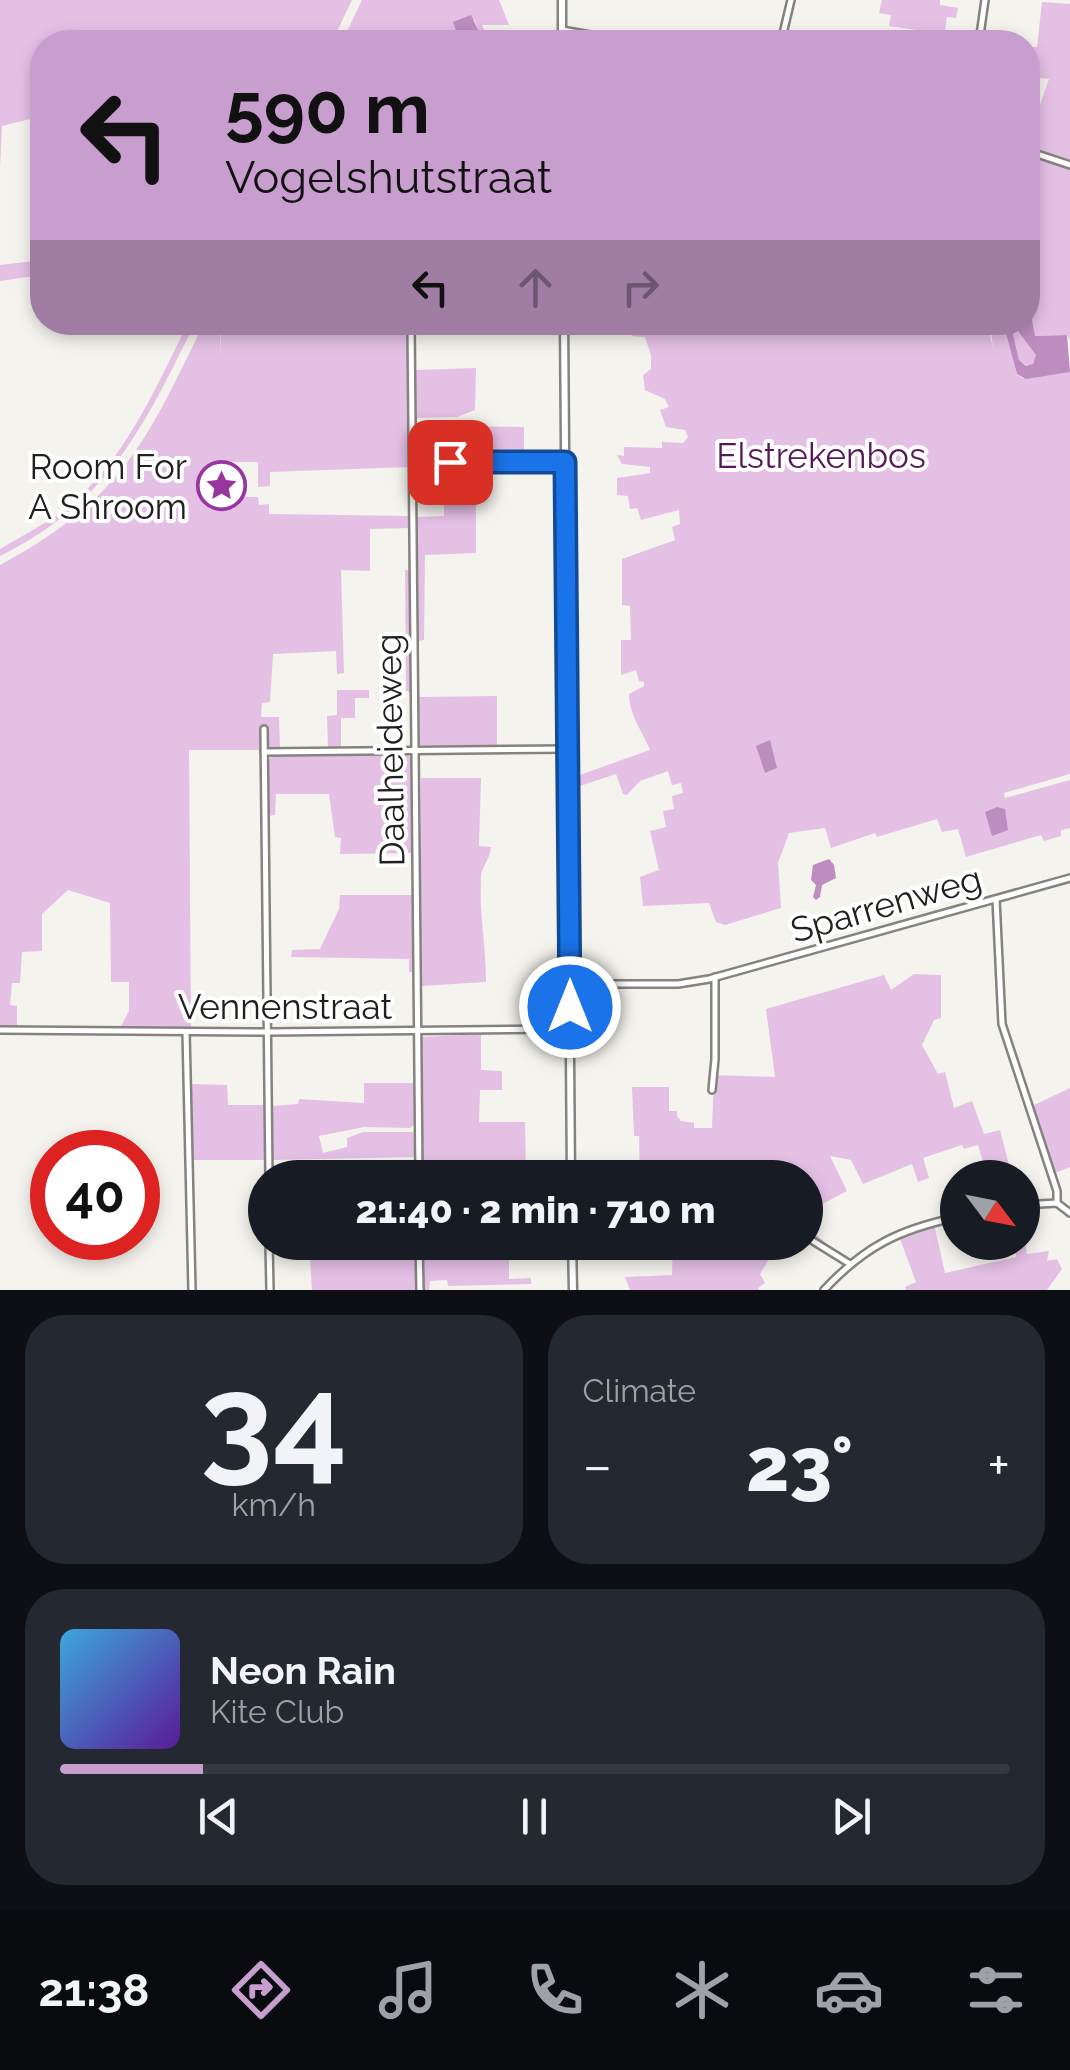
<!DOCTYPE html>
<html lang="en">
<head>
<meta charset="utf-8">
<style>
  :root { --surface:#171b24; --page:#242831; --text:#f1f3f6; --muted:#9ea1a6; --line:#363941; --accent:#c89ece }
  body { margin:0; font-family:Raleway,sans-serif; background:var(--page); color:var(--text); height:100vh; display:flex; flex-direction:column; font-size:38px; white-space:nowrap }
  * { box-sizing:border-box; margin:0 }
  p { font-size:32px; color:var(--muted) }
  .icon { flex:none; width:55px; height:55px; fill:none; stroke:currentColor; stroke-width:2; stroke-linecap:round; stroke-linejoin:round }
  .map { position:relative; height:1290px; overflow:hidden }
  .sheet { display:flex; flex-direction:column; gap:25px; padding:25px; background:#0d0f14; flex:1 }
  .sheet>* { flex:none }
  .top-card { position:absolute; left:30px; top:30px; width:1010px; height:305px; border-radius:40px; box-shadow:0 5px 15px #0003; background:#c89ece; color:#111; overflow:hidden }
  .needle { width:65px; rotate:122deg }
  .tools { position:absolute; left:940px; top:1160px; display:grid; gap:20px }
  .tools a { display:grid; place-items:center; width:100px; height:100px; border-radius:50%; background:var(--surface); box-shadow:0 5px 15px #0003; font-size:50px }
  .speed { position:absolute; left:30px; top:1130px; display:flex; gap:20px; font-size:50px; font-weight:700; text-align:center }
  .speed>* { display:grid; place-content:center; width:130px; height:130px; border-radius:50%; background:var(--surface); box-shadow:0 5px 15px #0003; line-height:1 }
  .speed .limit { border:15px solid #d22; background:#fff; color:#111 }
  .pin { position:absolute; display:grid; place-items:center; width:85px; height:85px; color:#fff; margin:-42px; border-radius:20px; box-shadow:0 5px 15px #0006 }
  .me { position:absolute; width:110px; margin:-55px; rotate:0deg; stroke-linejoin:round; filter:drop-shadow(0 0 8px #0008) }
  .turn { display:flex; align-items:center; gap:35px; height:210px; padding:0 30px; font-size:45px }
  .turn .icon { width:130px; height:130px; stroke-width:2.5 }
  .turn b { display:block; font-size:70px; line-height:85px }
  .lanes { display:flex; align-items:center; height:95px; padding:0 30px; background:#0003; justify-content:center; gap:50px; direction:ltr }
  .lanes .off { opacity:.35 }
  .big { font-size:75px; font-weight:800; line-height:1.1 }
  .sheet .widget { flex:1; display:flex; flex-direction:column; justify-content:center; gap:15px; min-width:0; padding:0 35px; border-radius:40px; background:var(--page) }
  .sheet .dial { align-items:center; gap:0 }
  .dial b { font-size:130px; line-height:1 }
  .song { display:flex; align-items:center; gap:30px }
  .cover { width:120px; height:120px; border-radius:15px; background:linear-gradient(135deg,hsl(200 70% 55%),hsl(270 70% 35%)) }
  .played { height:10px; border-radius:5px; background:linear-gradient(90deg,var(--accent) 15%,var(--line) 15%) }
  .keys { display:flex; justify-content:space-around; direction:ltr }
  .heat { display:flex; justify-content:space-between; align-items:center; font-size:55px; direction:ltr }
  .sheet .tiles { flex:1; display:grid; gap:25px; grid-template-columns:1fr 1fr }
  .widget:last-child { grid-column:span 2 }
  .trip { position:absolute; left:248px; top:1160px; width:575px; height:100px; border-radius:50px; background:var(--surface); box-shadow:0 5px 15px #0003; font-weight:800; line-height:100px; text-align:center }
  .menu { display:flex; height:160px; justify-content:space-around; align-items:center; background:#090b0e; color:var(--muted) }
  .menu .icon { width:70px; height:70px }
  .menu .current { color:var(--accent) }
  .menu b { font-size:45px; color:var(--text) }
  .map>svg:first-child { display:block }
</style>
</head>
<body>
<div class="map">
<svg width="1070" height="1290" viewBox="0 0 1070 1290">
  <rect width="100%" height="100%" fill="#f5f3ed"/>
  <!-- green -->
  <g fill="#e4c0e5">
    <polygon points="0,0 352,0 332,42 42,42 42,116 2,126 0,168"/>
    <polygon points="362,0 499,0 509,25 482,25 489,42 483,42 474,19 461,42 342,42"/>
    <polygon points="882,0 940,0 940,5 958,8 956,18 947,17 945,31 977,37 976,42 923,42 924,31 889,26 891,15 879,13"/>
    <polygon points="1042,2 1070,4 1070,161 1028,148 1028,118 1035,119 1049,79 1028,77 1032,47 1037,47"/>
    <polygon points="1028,154 1070,169 1070,340 1067,335 1034,336 1028,299"/>
    <polygon points="42,260 42,275 0,281 0,265"/>
    <path d="M188 323H195C143 428 110 501 0 556V549C20 537 41 526 60 513 123 466 154 391 188 323Z"/>
    <path d="M204 323 220 324 221 358V323H409L410 467 270 472V486L258 487V462H218V496L258 497 259 505 269 504V514L410 516V528L370 529V571L341 570 344 673 337 674 336 651 273 654 270 702 262 703 261 717H279L280 748 269 749 267 726H262V750H189L191 1028H120L129 1011V982H111L110 903 68 890 42 914V951L22 952 20 983H12L10 1005 17 1006V1025H0V565C122 499 146 442 204 323Z"/>
    <path d="M641 323H987L993 348 990 323H1003L1017 374 1022 378 1070 372V774L1004 793 1005 798 1070 780V828L1061 830V836L1044 841 1041 835 966 857 958 829 942 832 937 819 877 837 875 833 831 848 825 828 789 833 778 863 781 908 725 925 716 922 709 903 643 906 640 877 659 870 650 831 666 827 663 811 674 809 672 796 683 793 681 783 672 785 668 771 640 781 627 795 623 794 616 774 574 788V777L650 750C642 730 629 715 629 694L644 686V682L639 681 636 670 621 675V640H631L630 606 622 605V559L675 540 672 527 680 524 679 510 641 520 637 508 630 509 628 496 617 495V478L650 473V467L622 464 617 455 624 456V447L662 448V442L683 443 688 437 685 430 666 427 660 410 669 407 665 399 645 390 643 375 651 369V355L645 337 632 336Z"/>
    <polygon points="1019,331 1037,355 1033,364 1027,366 1019,360 1013,334"/>
    <polygon points="476,368 475,410 457,417 416,418 416,370"/>
    <polygon points="419,426 524,427 524,460 418,459 415,431"/>
    <polygon points="421,466 476,466 476,553 425,555 424,640 418,641 417,517 444,516 444,493 416,492 416,470"/>
    <polygon points="405,570 411,570 412,692 406,691"/>
    <polygon points="337,690 369,690 369,698 355,698 355,718 341,718 341,747 328,747 327,716 337,715"/>
    <polygon points="497,696 497,745 420,745 419,697"/>
    <polygon points="408,755 413,760 413,853 340,854 341,838 335,837 329,794 276,794 275,815 268,816 267,762 272,756"/>
    <path d="M421 778H481L479 846 491 847C490 860 482 865 481 877 479 913 486 947 486 982L421 986Z"/>
    <polygon points="340,895 413,895 414,972 409,972 409,959 291,957 292,950 320,949 339,909"/>
    <polygon points="914,974 941,975 941,1018 934,1020 922,1045 938,1074 945,1072 954,1108 972,1101 984,1134 1000,1130 1009,1165 1004,1168 1005,1177 994,1177 989,1160 983,1162 978,1145 964,1149 962,1145 923,1158 929,1178 918,1182 912,1164 863,1184 851,1160 830,1156 847,1191 809,1211 806,1226 833,1249 831,1251 805,1234 805,1178 640,1177 639,1136 634,1136 632,1087 669,1087 669,1111 677,1111 677,1116 681,1121 694,1123 694,1128 712,1128 714,1075 775,1077 766,1009 884,975 891,990"/>
    <polygon points="481,1034 481,1070 502,1071 502,1090 480,1090 479,1122 525,1122 526,1175 566,1177 423,1177 422,1037"/>
    <polygon points="364,1083 416,1083 416,1123 410,1128 364,1127 319,1136 323,1153 347,1147 347,1138 363,1132 412,1132 415,1133 415,1157 272,1160 272,1106 298,1104 299,1099 364,1103"/>
    <polygon points="191,1084 227,1085 228,1105 266,1105 266,1160 191,1160"/>
    <polygon points="1070,1088 1070,1167 1055,1173 1030,1107"/>
    <polygon points="934,1224 945,1273 1016,1257 1014,1243 1022,1242 1023,1229 1027,1254 1049,1251 1047,1261 1057,1259 1062,1269 1047,1290 906,1290 905,1287 916,1282 899,1236"/>
    <polygon points="791,1242 798,1247 795,1253 785,1247 769,1259 760,1274 765,1283 758,1288 759,1290 630,1290 625,1277 672,1275 673,1243 746,1243 745,1248 760,1250 768,1243"/>
    <polygon points="309,1243 416,1243 417,1290 312,1290"/>
    <polygon points="567,1243 567,1246 509,1247 509,1279 531,1278 531,1284 448,1286 447,1280 430,1281 429,1290 423,1290 423,1243"/>
  </g>
  <!-- water -->
  <g fill="#be8dc0" fill-rule="evenodd">
    <polygon points="471,15 482,38 475,42 460,42 453,22"/>
    <path d="M1028 299 1035 336 1067 335 1070 372 1026 379 1017 374 1003 323 1028 322ZM1018 331 1036 355 1033 364 1026 366 1019 360 1013 334Z"/>
    <polygon points="770,740 777,768 765,773 756,746"/>
    <polygon points="997,807 1005,809 1008,830 992,836 985,812"/>
    <polygon points="829,859 834,865 836,878 822,885 820,897 816,900 813,897 816,885 811,880 813,865"/>
  </g>
  <g fill="none" stroke-linecap="round" stroke-linejoin="round">
    <defs>
      <g id="minor">
        <polyline points="562,30 630,42"/>
        <polyline points="781,42 791,0"/>
        <polyline points="979,42 985,0"/>
        <polyline points="1028,151 1070,165"/>
        <polyline points="411,322 419,1178"/>
        <polyline points="413,463 565,462"/>
        <polyline points="264,729 269,1178"/>
        <polyline points="264,752 568,749"/>
        <polyline points="996,899 1002,1024 1057,1191 1057,1203"/>
        <polyline points="570,984 678,984 709,979 1070,878"/>
        <polyline points="0,1030 268,1032 570,1029"/>
        <polyline points="186,1032 192,1290"/>
        <polyline points="712,1090 715,1059 715,977"/>
        <polyline points="1022,1205 1057,1203 1070,1213"/>
        <polyline points="805,1236 850,1264"/>
        <polyline points="269,1242 270,1290"/>
        <polyline points="419,1242 420,1290"/>
        <path d="M824 1290C865 1246 900 1229 958 1217"/>
      </g>
      <g id="tertiary">
        <polyline points="562,0 562,42"/>
        <polyline points="564,322 571,1178"/>
        <polyline points="572,1242 573,1290"/>
      </g>
    </defs>
    <!-- minor casing -->
    <use href="#minor" stroke="#84837e" stroke-width="10"/>
    <!-- tertiary casing -->
    <use href="#tertiary" stroke="#84837e" stroke-width="11"/>
    <!-- minor -->
    <use href="#minor" stroke="#fff" stroke-width="5"/>
    <!-- tertiary -->
    <use href="#tertiary" stroke="#fff" stroke-width="6"/>
  </g>
  <g fill="none" stroke-linecap="round" stroke-linejoin="round">
    <defs>
      <polyline id="route" points="450,462 565,462 570,1007"/>
    </defs>
    <!-- route casing -->
    <use href="#route" stroke="#114b97" stroke-width="25"/>
    <!-- route -->
    <use href="#route" stroke="#1a73e8" stroke-width="18"/>
  </g>
  <!-- icons -->
  <defs>
    <symbol id="sight-ring" viewBox="-11 -11 22 22"><circle r="9.5" fill="#fff" stroke="#97369e" stroke-width="1.5"/><path d="M0-6L1.8-2.2L6-1.7L2.9 1.2L3.7 5.4L0 3.3L-3.7 5.4L-2.9 1.2L-6-1.7L-1.8-2.2Z" fill="#97369e"/></symbol>
  </defs>
  <g fill-rule="evenodd">
    <use href="#sight-ring" x="194" y="458" width="55" height="55"/>
  </g>
  <g text-anchor="middle" dominant-baseline="central" stroke-width="8" stroke-linejoin="round" paint-order="stroke">
    <!-- park labels -->
    <g font-size="35" fill="#551959" stroke="#fff">
      <text x="821" y="455">Elstrekenbos</text>
    </g>
    <!-- poi labels -->
    <g font-size="35" fill="#21201e" stroke="#fff" text-anchor="end">
      <text x="187" y="466">Room For<tspan x="187" dy="40">A Shroom</tspan></text>
    </g>
    <!-- street labels -->
    <g font-size="35" fill="#21201e" stroke="#fff">
      <text transform="translate(390 750) rotate(-91)">Daalheideweg</text>
      <text transform="translate(886 904) rotate(-16)">Sparrenweg</text>
      <text x="285" y="1006">Vennenstraat</text>
    </g>
  </g>
</svg>
<div class="tools">
<a><svg class="needle" viewBox="-14 -14 28 28"><path d="M0-13l5 13h-10z" fill="#e53935"/><path d="M0 13l5-13h-10z" fill="#9ea1a6"/></svg></a>
</div>
<div class="speed"><div class="limit">40</div></div>
<div class="pin" style="left:450px;top:462px;background:#d93025"><svg class="icon" aria-label="arrive" viewBox="0 0 24 24"><path d="M6 21V4h12l-3 4 3 4H6"/></svg></div>
<svg class="me" style="left:570px;top:1007px" viewBox="-20 -20 40 40"><circle r="17" fill="#1a73e8" stroke="#fff" stroke-width="3"/><path d="M0-11L8 9 0 5-8 9z" fill="#fff"/></svg>
<div class="trip">21:40 · 2 min · 710 m</div>
<div class="top-card">
<div class="turn"><svg class="icon" aria-label="left" viewBox="0 0 24 24"><path d="M17 20v-9H6M10 6l-5 5 5 5"/></svg><div><b>590 m</b>Vogelshutstraat</div></div>
<div class="lanes"><svg class="icon" aria-label="left" viewBox="0 0 24 24"><path d="M17 20v-9H6M10 6l-5 5 5 5"/></svg><svg class="icon off" aria-label="ahead" viewBox="0 0 24 24"><path d="M12 20V5M6 11l6-6 6 6"/></svg><svg class="icon off" aria-label="right" viewBox="0 0 24 24"><path d="M7 20v-9h11M14 6l5 5-5 5"/></svg></div>
</div>
</div>
<section class="sheet">
<div class="tiles">
<div class="widget dial"><b>34</b><p>km/h</p></div>
<div class="widget"><p>Climate</p>
<div class="heat"><a>−</a><b class="big">23°</b><a>+</a></div>
</div>
<div class="widget">
<div class="song"><i class="cover"></i><div><b>Neon Rain</b><p>Kite Club</p></div></div>
<div class="played"></div>
<div class="keys"><svg class="icon" aria-label="previous" viewBox="0 0 24 24"><path d="M18 5L8 12l10 7zM5 5v14"/></svg><svg class="icon" aria-label="pause" viewBox="0 0 24 24"><path d="M8 5v14M16 5v14"/></svg><svg class="icon" aria-label="next" viewBox="0 0 24 24"><path d="M6 5l10 7-10 7zM19 5v14"/></svg></div>
</div>
</div>
</section>
<nav class="menu">
<b>21:38</b>
<svg class="icon current" aria-label="directions" viewBox="0 0 24 24"><path d="M12 3l9 9-9 9-9-9zM9 14v-3h6M13 9l2 2-2 2"/></svg>
<svg class="icon" aria-label="music" viewBox="0 0 24 24"><path d="M9 18V5l10-2v13"/><circle cx="6" cy="18" r="3"/><circle cx="16" cy="16" r="3"/></svg>
<svg class="icon" aria-label="phone" viewBox="0 0 24 24"><path d="M5 4h4l2 5-3 2q2 4 5 5l2-3 5 2v4C11 20 4 13 5 4z"/></svg>
<svg class="icon" aria-label="climate" viewBox="0 0 24 24"><path d="M12 3v18M4 7l16 10M4 17L20 7"/></svg>
<svg class="icon" aria-label="car" viewBox="0 0 24 24"><path d="M5 17H2v-5l4-1 3-4h7l3 4 3 1v5h-3M9 17h6M6 11h13"/><circle cx="7" cy="17" r="2"/><circle cx="17" cy="17" r="2"/></svg>
<svg class="icon" aria-label="filters" viewBox="0 0 24 24"><path d="M4 7h16M4 17h16"/><circle cx="9" cy="7" r="2"/><circle cx="15" cy="17" r="2"/></svg>
</nav>
</body>
</html>
